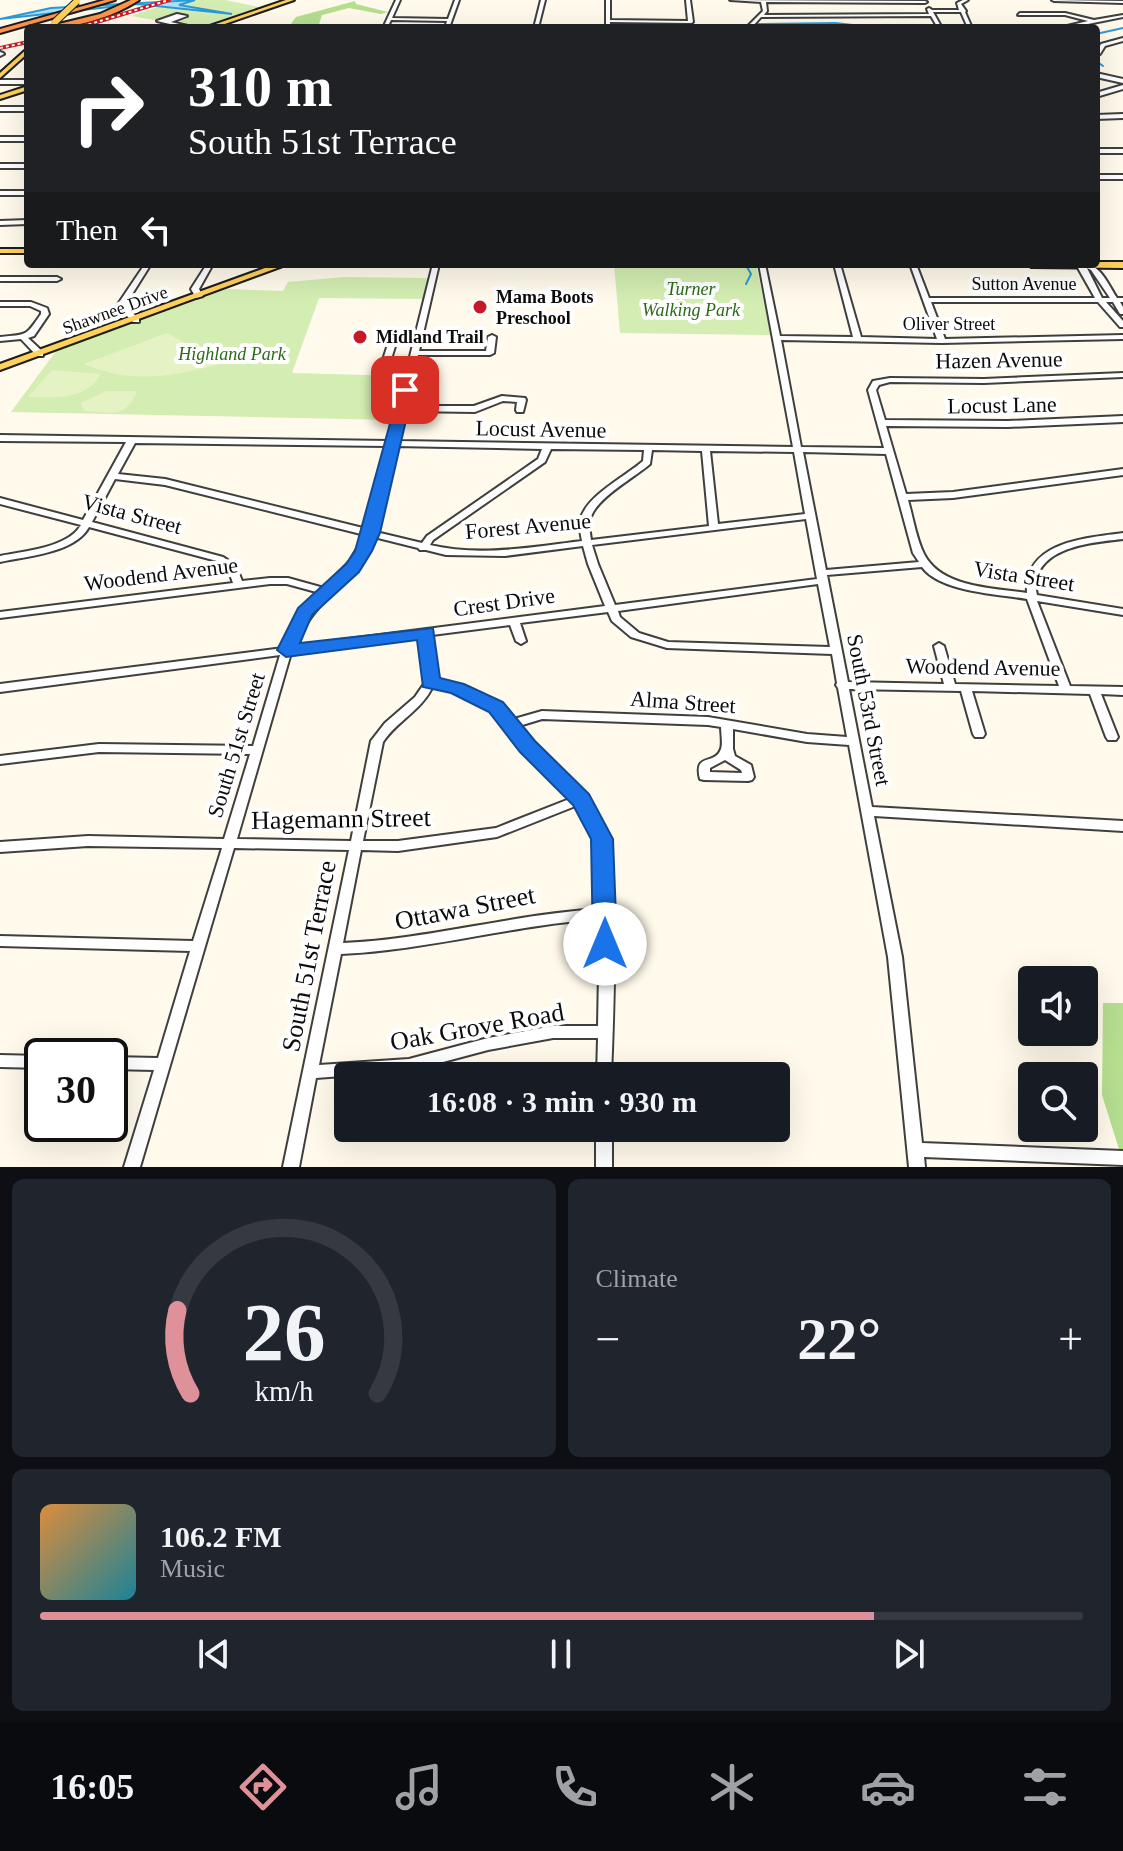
<!DOCTYPE html>
<html lang="en">
<head>
<meta charset="utf-8">
<style>
  :root { --surface:#171b24; --page:#20242c; --text:#f1f3f6; --muted:#9ea1a6; --line:#363941; --accent:#de9199 }
  body { margin:0; font-family:"Times New Roman",serif; background:var(--page); color:var(--text); height:100vh; display:flex; flex-direction:column; font-size:30px; white-space:nowrap }
  * { box-sizing:border-box; margin:0 }
  p { font-size:26px; color:var(--muted) }
  .icon { flex:none; width:44px; height:44px; fill:none; stroke:currentColor; stroke-width:2; stroke-linecap:round; stroke-linejoin:round }
  .map { position:relative; height:1167px; overflow:hidden }
  .drawer { display:flex; flex-direction:column; gap:12px; padding:12px; background:#0d0f14; flex:1 }
  .drawer>* { flex:none }
  .guide { position:absolute; left:24px; top:24px; width:1076px; height:244px; border-radius:8px; box-shadow:0 8px 32px #0002; background:#202124; color:#fff; overflow:hidden }
  .controls { position:absolute; left:1018px; top:966px; display:grid; gap:16px }
  .controls a { display:grid; place-items:center; width:80px; height:80px; border-radius:8px; background:var(--surface); box-shadow:0 8px 32px #0002; font-size:40px }
  .speed { position:absolute; left:24px; top:1038px; display:flex; gap:16px; font-size:40px; font-weight:700; text-align:center }
  .speed>* { display:grid; place-content:center; width:104px; height:104px; border-radius:50%; background:var(--surface); box-shadow:0 8px 32px #0002; line-height:1 }
  .speed .limit { border:4px solid #111; border-radius:12px; background:#fff; color:#111 }
  .pin { position:absolute; display:grid; place-items:center; width:68px; height:68px; color:#fff; margin:-34px; border-radius:16px; box-shadow:0 4px 12px #0006 }
  .me { position:absolute; width:88px; margin:-44px; rotate:0deg; stroke-linejoin:round; filter:drop-shadow(0 0 6px #0008) }
  .turn { display:flex; align-items:center; gap:28px; height:168px; padding:0 32px; font-size:36px }
  .turn .icon { width:104px; height:104px; stroke-width:2.5 }
  .turn b { display:block; font-size:56px; line-height:68px }
  .then { display:flex; align-items:center; height:76px; padding:0 32px; background:#0003; gap:16px; font-size:30px }
  .big { font-size:60px; font-weight:600; line-height:1.1 }
  .drawer .widget { flex:1; display:flex; flex-direction:column; justify-content:center; gap:12px; min-width:0; padding:0 28px; border-radius:12px; background:var(--page) }
  .drawer .dial { align-items:center; gap:0 }
  .dial svg { height:208px; overflow:visible; fill:none; stroke:var(--line); stroke-width:7; stroke-linecap:round; text-anchor:middle }
  .dial text { fill:var(--text); stroke:none }
  .song { display:flex; align-items:center; gap:24px }
  .cover { width:96px; height:96px; border-radius:12px; background:linear-gradient(135deg,hsl(30 70% 55%),hsl(190 70% 35%)) }
  .played { height:8px; border-radius:4px; background:linear-gradient(90deg,var(--accent) 80%,var(--line) 80%) }
  .keys { display:flex; justify-content:space-around; direction:ltr }
  .heat { display:flex; justify-content:space-between; align-items:center; font-size:44px; direction:ltr }
  .drawer .tiles { flex:1; display:grid; gap:12px; grid-template-columns:1fr 1fr }
  .widget:last-child { grid-column:span 2 }
  .trip { position:absolute; left:334px; top:1062px; width:456px; height:80px; border-radius:8px; background:var(--surface); box-shadow:0 8px 32px #0002; font-weight:600; line-height:80px; text-align:center }
  .tab-bar { display:flex; height:128px; justify-content:space-around; align-items:center; background:#090b0e; color:var(--muted) }
  .tab-bar .icon { width:56px; height:56px }
  .tab-bar .on { color:var(--accent) }
  .tab-bar b { font-size:36px; color:var(--text) }
  .map>svg:first-child { display:block }
</style>
</head>
<body>
<div class="map">
<svg width="1123" height="1167" viewBox="0 0 1123 1167">
  <rect width="100%" height="100%" fill="#fffaeb"/>
  <!-- green -->
  <g fill="#d3edb2">
    <polygon points="179,0 226,0 263,8 202,28 131,16"/>
    <polygon points="614,264 756,264 771,335 620,333"/>
    <polygon points="344,277 429,278 424,299 319,298 292,373 404,376 394,420 11,412 56,351 227,289 283,291 288,282"/>
  </g>
  <!-- forest -->
  <g fill="#b6df90">
    <polygon points="355,1 356,4 388,12 381,14 349,8 322,15 319,24 345,28 288,28 296,17"/>
    <polygon points="1103,1003 1123,1003 1123,1149 1119,1149 1102,1095"/>
  </g>
  <!-- pitch -->
  <g fill="#e5f3c4">
    <path d="M167 333 224 363C175 376 132 385 84 364Z"/>
    <path d="M52 370 101 374C87 400 54 398 28 397Z"/>
    <path d="M106 391H137C125 420 112 412 84 411L81 403Z"/>
  </g>
  <!-- water -->
  <polygon fill="#abe0fb" stroke="#2c9ad8" stroke-width="2" points="195,0 179,5 232,14 137,4 0,19 51,8"/>
  <g fill="none" stroke-linecap="round" stroke-linejoin="round">
    <!-- stream -->
    <g stroke="#2c9ad8" stroke-width="2">
      <polyline points="755,24 836,23 877,28"/>
      <polyline points="891,28 896,28"/>
      <polyline points="1096,34 1123,28"/>
      <polyline points="1096,61 1103,66"/>
      <polyline points="726,266 746,266"/>
      <polyline points="746,284 751,274 747,267"/>
    </g>
    <defs>
      <g id="minor">
        <polygon points="396,0 400,0 392,18 448,19 455,0 459,0 449,28 445,28 447,21 391,20 387,28 383,28"/>
        <polygon points="541,0 545,0 538,28 534,28"/>
        <polygon points="606,0 610,0 610,20 688,21 686,0 690,0 693,22 691,23 610,22 610,28 606,28"/>
        <polygon points="730,0 925,1 927,2 925,3 766,2 767,11 764,15 929,14 927,9 929,8 932,10 959,10 957,3 963,0 968,0 961,4 966,11 965,12 972,28 968,28 961,12 933,12 942,28 938,28 931,16 761,17 751,28 746,28 763,11 761,2"/>
        <polygon points="1052,0 1123,1 1123,3 1054,1"/>
        <polygon points="1020,13 1065,13 1094,20 1123,15 1123,17 1068,28 1059,28 1088,21 1065,15 1018,15"/>
        <polygon points="177,14 187,16 171,22 196,28 187,28 157,21"/>
        <polygon points="1123,38 1123,41 1105,46 1100,54 1096,54 1101,44"/>
        <polygon points="0,52 3,53 4,54 0,56"/>
        <polygon points="1096,73 1123,79 1123,83 1096,77"/>
        <rect x="0" y="80" width="28" height="4"/>
        <polygon points="1123,85 1123,89 1096,97 1096,93"/>
        <rect x="0" y="107" width="28" height="4"/>
        <polygon points="1123,114 1123,118 1096,119 1096,115"/>
        <rect x="0" y="137" width="28" height="4"/>
        <rect x="1096" y="149" width="27" height="4"/>
        <rect x="0" y="164" width="28" height="4"/>
        <rect x="1096" y="175" width="27" height="4"/>
        <rect x="0" y="191" width="28" height="4"/>
        <polygon points="28,220 28,224 0,225 0,221"/>
        <polygon points="145,264 151,264 124,307 139,318 139,322 133,322 126,315 97,319 97,315 121,312 116,307"/>
        <polygon points="207,264 213,264 199,289 203,296 196,298 191,289"/>
        <path d="M433 264H439L419 351H486L488 337 492 335 496 337 494 353 490 355H418L406 406H474L502 396 525 398 526 400 523 412H517L516 410 517 402 503 401 475 412 405 411 398 441 793 447 759 264H765L780 336 853 337 834 264H840L861 337 937 339 910 264H916L929 298H1095L1078 268 1082 264C1101 264 1107 283 1117 298H1123V302H1120L1123 307V314H1120L1113 302H1106L1123 321V327H1120L1098 302H931L945 339 1123 335V339L942 343 781 340 801 447 884 448 868 390 873 381 890 378 984 379 1123 373V377L984 383 890 382 879 385 876 390 885 420 1008 421 1123 416V422L1008 427 886 426 906 494 953 492 1123 469V475L953 498 908 500C913 517 916 538 924 554 941 588 994 588 1027 593 1024 542 1085 538 1123 533V539C1095 542 1041 546 1036 582 1035 586 1036 590 1037 595L1123 609V615L1037 601 1070 686 1123 687V695L1101 694 1118 737 1116 740H1108L1106 737 1090 694 972 691 985 734 983 737H975L973 734 961 691 849 689 872 807 1123 821V831L874 816 902 957 922 1143 1123 1151V1165L924 1157 925 1167H909L888 957 849 745 807 742 733 729V749L735 756 751 765 754 777 752 780 748 781 704 780 700 779C693 752 715 766 721 749 723 743 721 733 721 727L708 725 542 719 519 726C540 756 573 777 593 808 615 842 613 889 614 928 615 977 613 1027 611 1076H597L598 1038H553L488 1050 409 1071 316 1078 299 1167H283L349 850 234 848 140 1167H124L154 1070 110 1069V1057L158 1058 190 951 0 946V936L193 941 222 848 88 846 0 852V842L88 836 224 839 250 754 99 752 0 764V756L99 744 253 746 280 655 0 692V684L283 648 294 625 320 593 287 584H270L0 618V612L233 583 228 569 217 561 89 527C75 553 27 556 0 562V556C24 551 68 548 81 525L0 504V498L83 520 126 442 0 441V435L389 441ZM1087 268 1091 270 1110 298H1102ZM135 443 388 446 367 529 165 479 118 474ZM396 446 542 449 538 459 427 536 422 543 376 532ZM551 449 644 450 643 461C625 477 585 496 580 521 579 527 581 535 582 541 532 547 479 557 430 545L433 540 545 462ZM652 450 702 451 709 526 591 540C590 534 589 526 590 520 594 499 634 478 650 464ZM710 451 794 452 805 514 718 524ZM803 452 886 454 913 553 919 562 826 570ZM115 479 165 485 365 535 349 562 324 588 288 578H270L242 581 236 566 223 557 92 522ZM806 519 817 579 615 605 598 564 592 545ZM374 537 418 548 420 550H426L446 555 505 556 583 546 588 564 605 606 294 646C312 604 353 578 374 537ZM922 567C940 592 998 594 1027 599L1059 686 955 684 944 646 939 643 934 646 944 684 848 682 827 575ZM818 584 830 647 668 642 639 633 620 617 618 611ZM608 612 612 621 631 637 667 648 832 654 837 683 836 685 838 688 847 737 807 734 708 717 542 711 514 719C492 697 466 687 436 680V666L432 635 510 625 516 641 521 644 526 641 520 623ZM421 636 425 666 424 684 415 697 385 723 371 741 351 841 237 839 291 653ZM433 686 460 694 490 710 507 726 525 750 572 798 496 828 398 841H363L383 742C397 721 422 710 433 686ZM725 760 741 770 742 773 710 772V768ZM578 805C599 834 599 874 600 909 514 914 430 939 343 943L361 850 398 851 497 837ZM600 919 598 1026H553L488 1038 409 1059 319 1065 341 954C428 950 513 925 600 919Z"/>
        <polygon points="0,277 57,277 61,279 57,281 0,281"/>
        <path d="M0 302H31L47 308 49 314 34 336 28 338 43 352V356H37L21 339 0 341V337C28 334 25 337 41 314V311L30 306H0Z"/>
        <polygon points="390,338 393,338 397,340 387,372 383,374 379,372"/>
        <polygon points="0,1055 42,1056 42,1068 0,1067"/>
        <rect x="596" y="1128" width="16" height="39"/>
      </g>
      <g id="major">
        <polygon points="286,0 294,0 213,28 204,28"/>
        <polygon points="28,48 28,53 0,78 0,73"/>
        <polygon points="28,86 28,90 0,99 0,95"/>
        <rect x="0" y="249" width="28" height="4"/>
        <polygon points="1096,262 1123,262 1123,268 1031,267 1027,264 1096,264"/>
        <polygon points="276,264 288,264 0,370 0,364"/>
      </g>
      <g id="highway">
        <polygon points="105,0 115,0 0,33 0,29"/>
        <path d="M131 0H139C112 18 75 28 42 28L100 14Z"/>
      </g>
    </defs>
    <!-- minor casing -->
    <use href="#minor" stroke="#3f3f3f" stroke-width="4"/>
    <!-- major casing -->
    <use href="#major" stroke="#1d1d1d" stroke-width="4"/>
    <!-- highway casing -->
    <use href="#highway" stroke="#1d1d1d" stroke-width="4"/>
    <!-- minor -->
    <use href="#minor" fill="#fff" fill-rule="evenodd"/>
    <!-- major -->
    <use href="#major" fill="#ffd15b" fill-rule="evenodd"/>
    <!-- highway -->
    <use href="#highway" fill="#ff9549" fill-rule="evenodd"/>
    <defs>
      <g id="rail">
        <polyline points="77,28 169,0"/>
        <polyline points="0,48 28,42"/>
      </g>
    </defs>
    <!-- rail casing -->
    <use href="#rail" stroke="#c71928" stroke-width="4"/>
    <!-- rail -->
    <use href="#rail" stroke="#fff" stroke-width="2" stroke-dasharray="3" stroke-linecap="butt"/>
    <defs>
      <polyline id="major-bridge" points="54,23 77,1"/>
    </defs>
    <!-- major-bridge casing -->
    <use href="#major-bridge" stroke="#1d1d1d" stroke-width="8" stroke-linecap="butt"/>
    <!-- major-bridge -->
    <use href="#major-bridge" stroke="#ffd15b" stroke-width="6"/>
  </g>
  <!-- route -->
  <polygon fill="#1a73e8" stroke="#114b97" stroke-width="2" points="400,387 413,390 380,533 372,551 359,572 312,615 300,643 433,628 440,678 464,684 503,702 535,741 589,794 613,839 617,944 614,951 605,954 596,951 593,944 591,839 573,805 520,752 489,712 451,693 423,687 417,640 286,657 277,650 298,608 346,564 355,551"/>
  <!-- markers -->
  <g fill="#c71928" stroke="#fff" stroke-width="3">
    <circle cx="480" cy="307" r="8"/>
    <circle cx="360" cy="337" r="8"/>
  </g>
  <g text-anchor="middle" dominant-baseline="central" stroke-width="8" stroke-linejoin="round" paint-order="stroke">
    <!-- far-street labels -->
    <g font-size="18" fill="#0c0c0c" stroke="#fff">
      <text x="1024" y="284">Sutton Avenue</text>
      <text transform="translate(115 310) rotate(-20)">Shawnee Drive</text>
      <text x="949" y="324">Oliver Street</text>
    </g>
    <!-- far-park labels -->
    <g font-size="18" font-style="italic" fill="#2c6918" stroke="#fff">
      <text x="691" y="289">Turner<tspan x="691" dy="21">Walking Park</tspan></text>
      <text x="232" y="354">Highland Park</text>
    </g>
    <!-- far-poi labels -->
    <g font-size="18" font-weight="bold" fill="#0c0c0c" stroke="#fff" text-anchor="start">
      <text x="496" y="297">Mama Boots<tspan x="496" dy="21">Preschool</tspan></text>
      <text x="376" y="337">Midland Trail</text>
    </g>
    <!-- street labels -->
    <g font-size="22" fill="#0c0c0c" stroke="#fff">
      <text transform="translate(999 360) rotate(-1)">Hazen Avenue</text>
      <text transform="translate(1002 405) rotate(-1)">Locust Lane</text>
      <text transform="translate(541 429) rotate(1)">Locust Avenue</text>
      <text transform="translate(132 514) rotate(15)">Vista Street</text>
      <text transform="translate(528 526) rotate(-5)">Forest Avenue</text>
      <text transform="translate(161 574) rotate(-7)">Woodend Avenue</text>
      <text transform="translate(1024 576) rotate(9)">Vista Street</text>
      <text transform="translate(504 602) rotate(-8)">Crest Drive</text>
      <text transform="translate(983 667) rotate(1)">Woodend Avenue</text>
      <text transform="translate(683 702) rotate(4)">Alma Street</text>
      <text transform="translate(869 710) rotate(79)">South 53rd Street</text>
      <text transform="translate(236 745) rotate(-73)">South 51st Street</text>
    </g>
    <!-- near-street labels -->
    <g font-size="26" fill="#0c0c0c" stroke="#fff">
      <text transform="translate(341 819) rotate(-1)">Hagemann Street</text>
      <text transform="translate(465 908) rotate(-11)">Ottawa Street</text>
      <text transform="translate(309 956) rotate(-79)">South 51st Terrace</text>
      <text transform="translate(477 1027) rotate(-10)">Oak Grove Road</text>
    </g>
  </g>
</svg>
<div class="controls">
<a><svg class="icon" aria-label="sound" viewBox="0 0 24 24"><path d="M4 9h4l5-4v14l-5-4H4zM17 9q2 3 0 6"/></svg></a>
<a><svg class="icon" aria-label="search" viewBox="0 0 24 24"><circle cx="10" cy="10" r="6"/><path d="M15 15l6 6"/></svg></a>
</div>
<div class="speed"><div class="limit">30</div></div>
<div class="pin" style="left:405px;top:390px;background:#d93025"><svg class="icon" aria-label="arrive" viewBox="0 0 24 24"><path d="M6 21V4h12l-3 4 3 4H6"/></svg></div>
<svg class="me" style="left:605px;top:944px" viewBox="-20 -20 40 40"><circle r="19" fill="#fff"/><path d="M0-13L10 11 0 6-10 11z" fill="#1a73e8"/></svg>
<div class="trip">16:08 · 3 min · 930 m</div>
<div class="guide">
<div class="turn"><svg class="icon" aria-label="right" viewBox="0 0 24 24"><path d="M7 20v-9h11M14 6l5 5-5 5"/></svg><div><b>310 m</b>South 51st Terrace</div></div>
<div class="then">Then<svg class="icon" aria-label="left" viewBox="0 0 24 24"><path d="M17 20v-9H6M10 6l-5 5 5 5"/></svg></div>
</div>
</div>
<section class="drawer">
<div class="tiles">
<div class="widget dial"><svg viewBox="0 0 100 80">
<path d="M14 69A42 42 0 1 1 86 69"/>
<path d="M14 69A42 42 0 0 1 9 37" stroke="#de9199"/>
<text x="50" y="56" font-size="32" font-weight="700">26</text>
<text x="50" y="72" font-size="11">km/h</text>
</svg></div>
<div class="widget"><p>Climate</p>
<div class="heat"><a>−</a><b class="big">22°</b><a>+</a></div>
</div>
<div class="widget">
<div class="song"><i class="cover"></i><div><b>106.2 FM</b><p>Music</p></div></div>
<div class="played"></div>
<div class="keys"><svg class="icon" aria-label="previous" viewBox="0 0 24 24"><path d="M18 5L8 12l10 7zM5 5v14"/></svg><svg class="icon" aria-label="pause" viewBox="0 0 24 24"><path d="M8 5v14M16 5v14"/></svg><svg class="icon" aria-label="next" viewBox="0 0 24 24"><path d="M6 5l10 7-10 7zM19 5v14"/></svg></div>
</div>
</div>
</section>
<nav class="tab-bar">
<b>16:05</b>
<svg class="icon on" aria-label="directions" viewBox="0 0 24 24"><path d="M12 3l9 9-9 9-9-9zM9 14v-3h6M13 9l2 2-2 2"/></svg>
<svg class="icon" aria-label="music" viewBox="0 0 24 24"><path d="M9 18V5l10-2v13"/><circle cx="6" cy="18" r="3"/><circle cx="16" cy="16" r="3"/></svg>
<svg class="icon" aria-label="phone" viewBox="0 0 24 24"><path d="M5 4h4l2 5-3 2q2 4 5 5l2-3 5 2v4C11 20 4 13 5 4z"/></svg>
<svg class="icon" aria-label="climate" viewBox="0 0 24 24"><path d="M12 3v18M4 7l16 10M4 17L20 7"/></svg>
<svg class="icon" aria-label="car" viewBox="0 0 24 24"><path d="M5 17H2v-5l4-1 3-4h7l3 4 3 1v5h-3M9 17h6M6 11h13"/><circle cx="7" cy="17" r="2"/><circle cx="17" cy="17" r="2"/></svg>
<svg class="icon" aria-label="filters" viewBox="0 0 24 24"><path d="M4 7h16M4 17h16"/><circle cx="9" cy="7" r="2"/><circle cx="15" cy="17" r="2"/></svg>
</nav>
</body>
</html>
